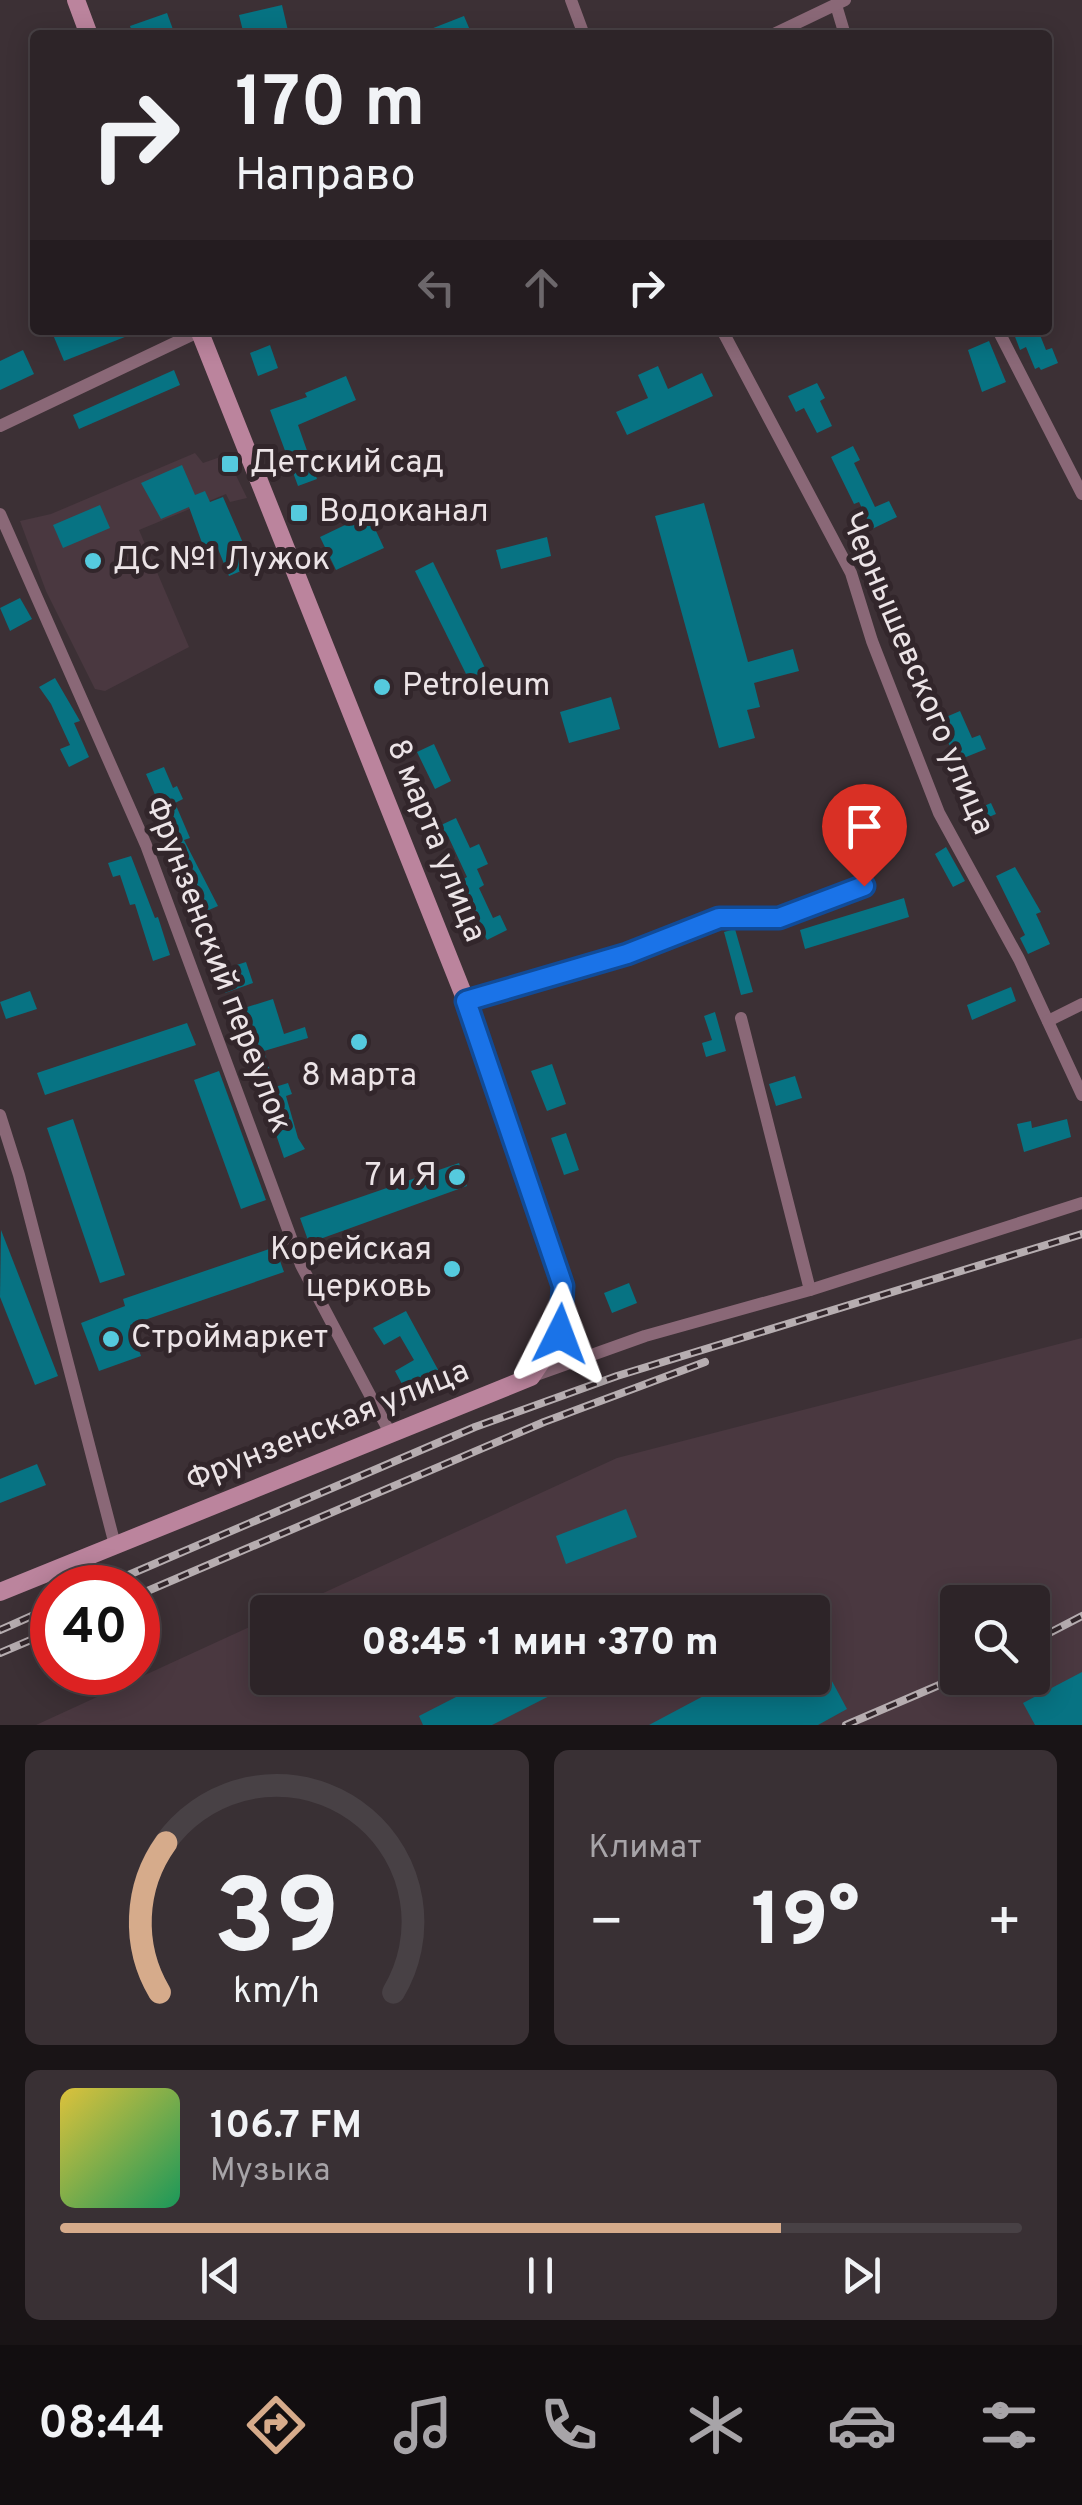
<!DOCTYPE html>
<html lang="ru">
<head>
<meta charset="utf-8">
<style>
  :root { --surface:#2d2428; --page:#393034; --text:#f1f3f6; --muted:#a7a4a8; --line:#484145; --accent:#d6ab8b }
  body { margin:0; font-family:Overpass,sans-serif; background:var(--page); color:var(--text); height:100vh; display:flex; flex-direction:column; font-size:38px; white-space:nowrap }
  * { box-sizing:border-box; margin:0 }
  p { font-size:32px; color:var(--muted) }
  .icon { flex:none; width:55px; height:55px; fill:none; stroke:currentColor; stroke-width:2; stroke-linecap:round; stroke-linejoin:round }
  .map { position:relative; height:1725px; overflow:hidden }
  .sheet { display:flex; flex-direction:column; gap:25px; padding:25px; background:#191416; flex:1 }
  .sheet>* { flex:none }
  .banner { position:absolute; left:30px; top:30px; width:1022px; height:305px; border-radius:10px; box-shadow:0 5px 25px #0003,0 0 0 2px var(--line); background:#2d2428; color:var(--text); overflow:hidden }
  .fabs { position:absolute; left:940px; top:1585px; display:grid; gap:20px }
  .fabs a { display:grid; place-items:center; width:110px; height:110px; border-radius:10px; background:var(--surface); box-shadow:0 5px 25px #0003,0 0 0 2px var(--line); font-size:50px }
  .speed { position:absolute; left:30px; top:1565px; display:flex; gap:20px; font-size:50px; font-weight:700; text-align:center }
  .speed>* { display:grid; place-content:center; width:130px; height:130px; border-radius:50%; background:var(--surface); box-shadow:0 5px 25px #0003,0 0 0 2px var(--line); line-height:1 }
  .speed .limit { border:15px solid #d22; background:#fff; color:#111 }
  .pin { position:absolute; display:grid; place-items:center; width:85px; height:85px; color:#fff; margin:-102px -42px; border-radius:50% 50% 50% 0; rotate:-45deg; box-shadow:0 0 10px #0007 }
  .pin .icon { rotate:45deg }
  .me { position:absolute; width:110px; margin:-55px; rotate:3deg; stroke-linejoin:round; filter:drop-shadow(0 0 8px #0008) }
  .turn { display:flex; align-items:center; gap:35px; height:210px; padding:0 40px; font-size:45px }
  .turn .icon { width:130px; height:130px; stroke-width:2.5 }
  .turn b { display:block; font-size:70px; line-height:85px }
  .lanes { display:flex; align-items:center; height:95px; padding:0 40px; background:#0003; justify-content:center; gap:50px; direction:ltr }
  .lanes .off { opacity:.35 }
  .big { font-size:75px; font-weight:800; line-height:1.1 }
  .sheet .widget { flex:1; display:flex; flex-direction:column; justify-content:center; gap:15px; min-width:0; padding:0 35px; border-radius:15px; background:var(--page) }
  .sheet .dial { align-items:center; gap:0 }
  .dial svg { height:260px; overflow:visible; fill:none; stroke:var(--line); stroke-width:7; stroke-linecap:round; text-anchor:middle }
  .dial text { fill:var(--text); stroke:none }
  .song { display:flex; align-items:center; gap:30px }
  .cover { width:120px; height:120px; border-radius:15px; background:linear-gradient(135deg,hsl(50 70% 55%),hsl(150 70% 35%)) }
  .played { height:10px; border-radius:5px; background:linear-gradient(90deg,var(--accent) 75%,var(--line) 75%) }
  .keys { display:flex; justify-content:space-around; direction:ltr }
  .heat { display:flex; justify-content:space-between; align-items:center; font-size:55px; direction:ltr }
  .sheet .tiles { flex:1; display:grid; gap:25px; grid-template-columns:1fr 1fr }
  .widget:last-child { grid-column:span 2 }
  .trip { position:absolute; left:250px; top:1595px; width:580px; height:100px; border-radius:10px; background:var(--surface); box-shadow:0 5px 25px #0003,0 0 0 2px var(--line); font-weight:800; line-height:100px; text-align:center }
  .menu { display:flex; height:160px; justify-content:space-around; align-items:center; background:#120e10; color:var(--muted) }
  .menu .icon { width:70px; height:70px }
  .menu .on { color:var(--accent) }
  .menu b { font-size:45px; color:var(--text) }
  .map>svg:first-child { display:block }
</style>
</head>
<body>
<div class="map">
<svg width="1082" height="1725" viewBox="0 0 1082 1725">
  <rect width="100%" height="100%" fill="#3c3035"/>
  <!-- built -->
  <g fill="#4a3840" fill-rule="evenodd">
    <polygon points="195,453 203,463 226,455 247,498 230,502 226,494 139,530 189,647 105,691 95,689 46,591 20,521 51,514"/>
    <path d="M1082 1338V1725H36L267 1619 268 1678H812V1612H282L617 1458ZM958 1602H1032V1678H958Z"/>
  </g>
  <!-- building -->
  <g fill="#077383">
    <polygon points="282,5 289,35 244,35 239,15"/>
    <polygon points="167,13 175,35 133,35 130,26"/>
    <polygon points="464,16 472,35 418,35 418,34"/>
    <polygon points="51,330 140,330 140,331 64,361"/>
    <polygon points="1025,330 1038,330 1046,350 1052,348 1058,363 1041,370 1039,367 1035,369 1026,347 1020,350 1014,334"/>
    <polygon points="989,341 1006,382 982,392 968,350"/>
    <polygon points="270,345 278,368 258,376 250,353"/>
    <polygon points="23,350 34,374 0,390 0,361"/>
    <polygon points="658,366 668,389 702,373 713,396 627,435 616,412 648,398 638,375"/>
    <polygon points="174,370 180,385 79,429 73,415"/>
    <polygon points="346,376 356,400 298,425 317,479 298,486 270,410 307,397 305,393"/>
    <polygon points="817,383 825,398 820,401 832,426 817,433 804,408 796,412 788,396"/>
    <polygon points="853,446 860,460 854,463 875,507 889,501 897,517 872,529 859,502 854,504 831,457"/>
    <polygon points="182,465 195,495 205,491 210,502 223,497 253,566 229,576 218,549 206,554 189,507 161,519 141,483"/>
    <polygon points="704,503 748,662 793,649 799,671 754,683 760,707 747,710 755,738 719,748 655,516"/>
    <polygon points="100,505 110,528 63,548 53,525"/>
    <polygon points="368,514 384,548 336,570 320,537"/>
    <polygon points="547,537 551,556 501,569 496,550"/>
    <polygon points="433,562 488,674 470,682 415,571"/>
    <polygon points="20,598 32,619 10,631 0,608"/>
    <polygon points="55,678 80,721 74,723 89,757 69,767 60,749 70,745 51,704 39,687"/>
    <polygon points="611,697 620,729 569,743 560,712"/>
    <polygon points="960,711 972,738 980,735 986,749 956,761 939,720"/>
    <polygon points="434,744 451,781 435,789 417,752"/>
    <polygon points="164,767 173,788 177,786 183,799 175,803 190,838 184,840 218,906 193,917 154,817 163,813 146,774"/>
    <polygon points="972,778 984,806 991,803 996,814 975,823 955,785"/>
    <polygon points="456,818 470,848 479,844 488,864 477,869 484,885 479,888 493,918 500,915 507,930 487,940 458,882 467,877 448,836 444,838 439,826"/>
    <polygon points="946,847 965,881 953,887 935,854"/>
    <polygon points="131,856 155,918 158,917 170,955 153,961 135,904 130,905 120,875 113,877 108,863"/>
    <polygon points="1015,867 1041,912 1036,914 1050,944 1028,954 1020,938 1025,935 996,876"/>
    <polygon points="904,898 909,917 805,949 800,930"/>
    <polygon points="735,929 753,992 741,995 724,932"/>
    <polygon points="246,962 253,983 225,993 218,971"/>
    <polygon points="1011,987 1016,1001 972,1020 967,1005"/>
    <polygon points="30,991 37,1009 6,1019 0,1002"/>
    <polygon points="273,999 284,1034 305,1027 308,1038 264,1051 275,1087 288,1083 292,1094 286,1096 298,1138 305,1149 284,1158 255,1073 248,1056 245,1057 231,1012"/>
    <polygon points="715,1012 726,1051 706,1057 702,1043 712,1040 704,1016"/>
    <polygon points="187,1023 196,1045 45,1095 37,1073"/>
    <polygon points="552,1064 566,1104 547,1111 531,1071"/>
    <polygon points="219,1071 266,1200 241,1209 194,1080"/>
    <polygon points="795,1076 802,1098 776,1106 769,1084"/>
    <polygon points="73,1119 125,1275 100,1283 47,1128"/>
    <polygon points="1067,1119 1071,1137 1024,1152 1017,1124 1031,1121 1032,1128"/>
    <polygon points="566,1133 579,1170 564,1175 551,1138"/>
    <polygon points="459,1163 467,1186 309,1243 300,1218"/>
    <polygon points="1,1230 58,1376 35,1385 0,1297"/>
    <polygon points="275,1247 284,1272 130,1325 141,1356 99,1371 81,1323 125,1306 123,1299"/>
    <polygon points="629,1283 637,1303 612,1313 604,1293"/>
    <polygon points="406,1311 442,1377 409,1397 395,1371 414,1360 400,1336 384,1345 373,1328"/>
    <polygon points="37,1464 46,1485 0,1503 0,1479"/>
    <polygon points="626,1509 637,1537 566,1564 556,1536"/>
    <polygon points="812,1644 847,1709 818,1725 649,1725 726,1684 722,1678 812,1678"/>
    <polygon points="1082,1672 1082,1725 1035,1725 1023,1703"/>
    <polygon points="493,1678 585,1678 492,1725 423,1725 419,1716"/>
  </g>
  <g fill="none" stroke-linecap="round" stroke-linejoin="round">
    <!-- lane -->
    <polyline stroke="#8a6877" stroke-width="6" points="467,1001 627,954 719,918 779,919 864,886"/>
    <!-- street -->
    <g stroke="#8a6877" stroke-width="12">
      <polyline points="571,0 584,35"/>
      <polyline points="836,5 845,35"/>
      <polyline points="772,35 845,0"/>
      <polyline points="722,330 851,573 872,641 939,813 1019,959 1082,1095"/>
      <polyline points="998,330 1082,494"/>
      <polyline points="0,426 202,330"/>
      <polyline points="0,514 146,845 301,1265 389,1431"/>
      <polyline points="741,1018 810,1290"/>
      <polyline points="1048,1021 1082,1004"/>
      <polyline points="0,1115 19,1175 115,1545"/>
      <polyline points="533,1376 645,1336 810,1290 1082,1203"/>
    </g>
    <!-- secondary -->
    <g stroke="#bb849d" stroke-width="18">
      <polyline points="76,0 89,35"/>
      <polyline points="0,1592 531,1377 560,1334 563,1286 466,1001 199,330"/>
    </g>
    <defs>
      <g id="rail">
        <polyline points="98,1588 475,1427 617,1376 1082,1234"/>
        <polyline points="138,1595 544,1422 705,1362"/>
        <polyline points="0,1630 52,1607"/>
        <polyline points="1032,1642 1082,1616"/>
        <polyline points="0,1653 52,1631"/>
        <polyline points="846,1725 958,1677"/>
      </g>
    </defs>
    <!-- rail casing -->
    <use href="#rail" stroke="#b6adb0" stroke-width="8"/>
    <!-- rail -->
    <use href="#rail" stroke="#32262b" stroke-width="4" stroke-dasharray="11" stroke-linecap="butt"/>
  </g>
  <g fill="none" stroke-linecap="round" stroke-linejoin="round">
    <defs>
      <polyline id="route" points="560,1334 563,1286 466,1001 627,954 719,918 779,918 864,886"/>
    </defs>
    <!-- route casing -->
    <use href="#route" stroke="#114b97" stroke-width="25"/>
    <!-- route -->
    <use href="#route" stroke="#1a73e8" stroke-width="18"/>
  </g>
  <!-- markers -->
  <g fill="#55cade" stroke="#32262b" stroke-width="4">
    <rect x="220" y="454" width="20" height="20" rx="5"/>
    <rect x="289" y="503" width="20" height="20" rx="5"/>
    <circle cx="93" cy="561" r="10"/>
    <circle cx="382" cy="687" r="10"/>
    <circle cx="359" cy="1042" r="10"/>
    <circle cx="457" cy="1177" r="10"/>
    <circle cx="452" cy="1269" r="10"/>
    <circle cx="111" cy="1339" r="10"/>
  </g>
  <g text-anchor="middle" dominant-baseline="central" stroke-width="10" stroke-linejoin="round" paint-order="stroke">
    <!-- poi labels -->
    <g font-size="32" fill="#ece4e7" stroke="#32262b" text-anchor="start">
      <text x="250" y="464">Детский сад</text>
      <text x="319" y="513">Водоканал</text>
      <text x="113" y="561">ДС №1 Лужок</text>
      <text x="402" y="687">Petroleum</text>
      <text x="359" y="1077" text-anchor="middle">8 марта</text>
      <text x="437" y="1177" text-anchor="end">7 и Я</text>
      <text x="432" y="1251" text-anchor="end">Корейская<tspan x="432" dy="37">церковь</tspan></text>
      <text x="131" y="1339">Строймаркет</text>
    </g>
    <!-- street labels -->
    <g font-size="32" fill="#ece4e7" stroke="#32262b">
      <text transform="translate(916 674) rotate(67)">Чернышевского улица</text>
      <text transform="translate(435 841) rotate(68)">8 марта улица</text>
      <text transform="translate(217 965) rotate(69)">Фрунзенский переулок</text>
      <text transform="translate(328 1427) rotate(-22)">Фрунзенская улица</text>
    </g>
  </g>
</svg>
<div class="fabs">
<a><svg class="icon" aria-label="search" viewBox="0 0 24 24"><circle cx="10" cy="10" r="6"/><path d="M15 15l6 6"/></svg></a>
</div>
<div class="speed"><div class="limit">40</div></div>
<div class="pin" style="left:864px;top:886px;background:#d93025"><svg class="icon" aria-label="arrive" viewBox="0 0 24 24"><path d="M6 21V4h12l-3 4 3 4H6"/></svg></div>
<svg class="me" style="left:560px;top:1334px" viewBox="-20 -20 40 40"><path d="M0-17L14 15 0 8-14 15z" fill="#1a73e8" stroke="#fff" stroke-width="4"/></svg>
<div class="trip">08:45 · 1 мин · 370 m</div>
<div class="banner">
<div class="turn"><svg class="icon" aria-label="right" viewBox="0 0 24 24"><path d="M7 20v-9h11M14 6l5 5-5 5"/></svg><div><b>170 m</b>Направо</div></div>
<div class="lanes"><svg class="icon off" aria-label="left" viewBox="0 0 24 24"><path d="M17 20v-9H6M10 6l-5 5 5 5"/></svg><svg class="icon off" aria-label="ahead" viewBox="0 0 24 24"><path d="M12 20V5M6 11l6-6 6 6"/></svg><svg class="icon" aria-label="right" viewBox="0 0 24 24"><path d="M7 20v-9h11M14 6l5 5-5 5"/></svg></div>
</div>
</div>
<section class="sheet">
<div class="tiles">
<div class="widget dial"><svg viewBox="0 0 100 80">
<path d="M14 69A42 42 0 1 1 86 69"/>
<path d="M14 69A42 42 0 0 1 16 23" stroke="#d6ab8b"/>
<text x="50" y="56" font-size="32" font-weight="700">39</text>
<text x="50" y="72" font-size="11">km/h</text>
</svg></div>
<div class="widget"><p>Климат</p>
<div class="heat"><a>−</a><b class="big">19°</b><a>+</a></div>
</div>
<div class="widget">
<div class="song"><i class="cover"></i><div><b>106.7 FM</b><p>Музыка</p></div></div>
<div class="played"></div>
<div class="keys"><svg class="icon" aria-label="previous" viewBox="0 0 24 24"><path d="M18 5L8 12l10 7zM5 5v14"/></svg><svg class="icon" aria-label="pause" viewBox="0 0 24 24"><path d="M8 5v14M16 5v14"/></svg><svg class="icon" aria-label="next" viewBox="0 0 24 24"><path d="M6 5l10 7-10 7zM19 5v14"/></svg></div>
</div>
</div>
</section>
<nav class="menu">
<b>08:44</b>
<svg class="icon on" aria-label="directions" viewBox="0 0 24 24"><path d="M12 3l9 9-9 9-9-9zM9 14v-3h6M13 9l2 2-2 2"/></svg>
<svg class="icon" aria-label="music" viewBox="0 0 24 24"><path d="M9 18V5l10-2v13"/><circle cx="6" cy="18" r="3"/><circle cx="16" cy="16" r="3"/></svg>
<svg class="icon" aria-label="phone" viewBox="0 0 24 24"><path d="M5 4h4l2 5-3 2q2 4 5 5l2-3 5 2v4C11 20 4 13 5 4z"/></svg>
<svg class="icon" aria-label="climate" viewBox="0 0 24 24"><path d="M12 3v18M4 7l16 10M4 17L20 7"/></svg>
<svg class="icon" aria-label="car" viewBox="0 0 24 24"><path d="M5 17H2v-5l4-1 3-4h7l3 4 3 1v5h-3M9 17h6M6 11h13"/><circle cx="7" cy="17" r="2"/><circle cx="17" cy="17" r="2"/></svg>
<svg class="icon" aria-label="filters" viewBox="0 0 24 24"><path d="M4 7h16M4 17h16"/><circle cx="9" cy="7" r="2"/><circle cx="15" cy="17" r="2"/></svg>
</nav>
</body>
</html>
